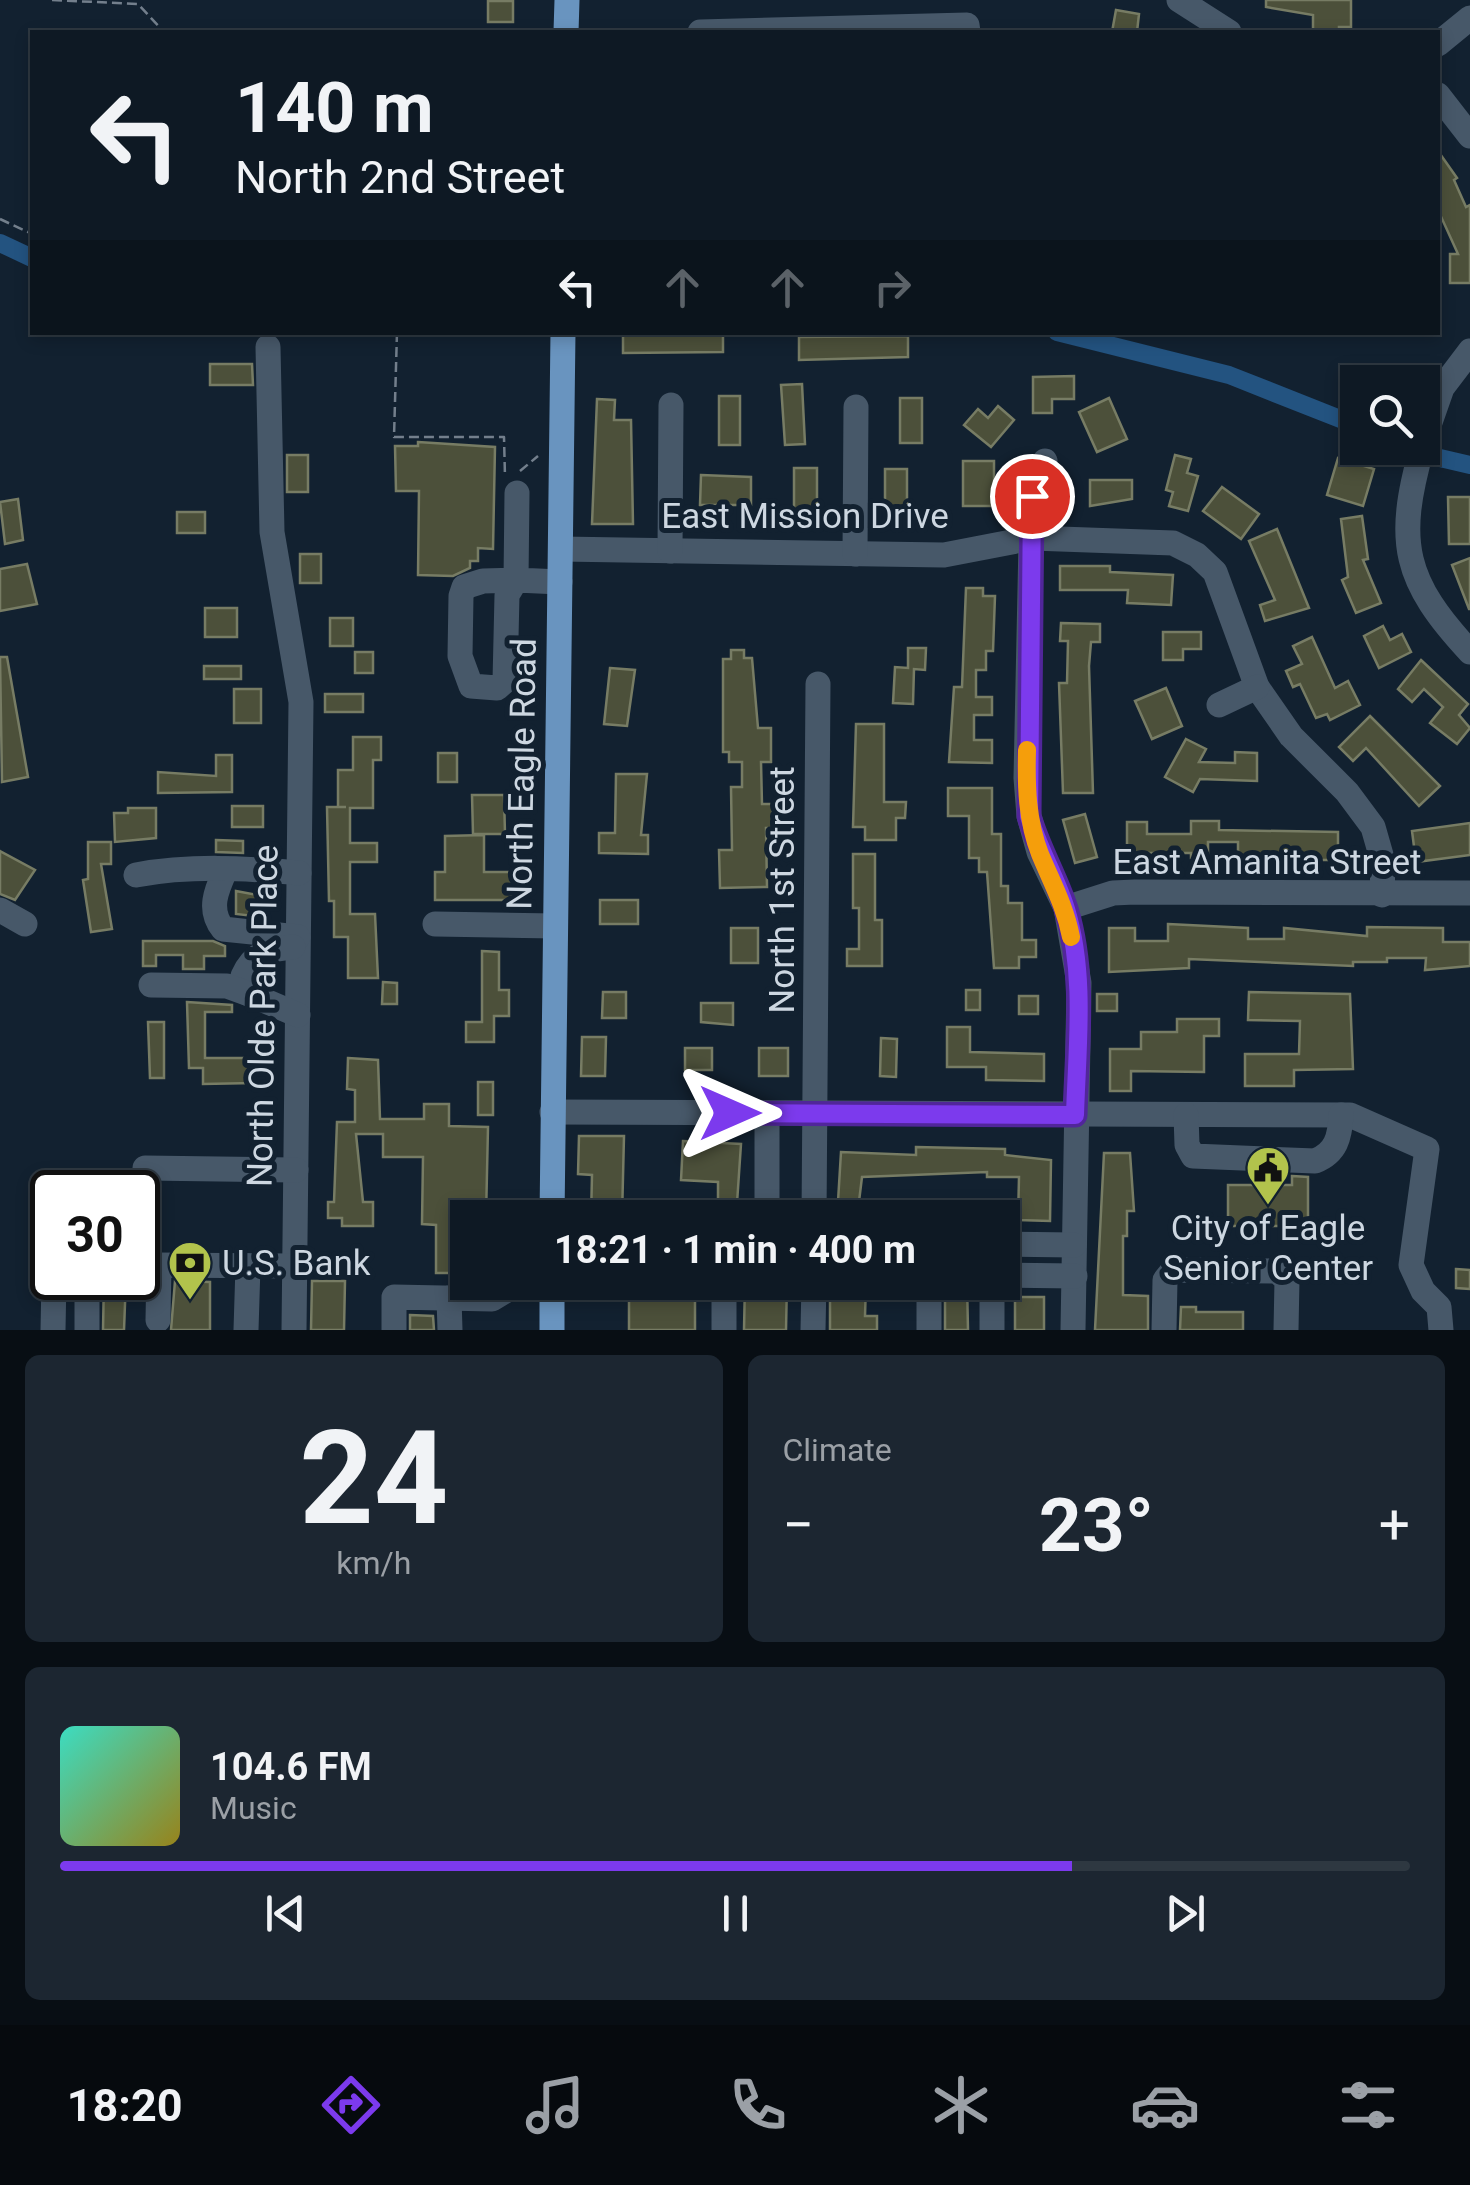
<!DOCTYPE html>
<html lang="en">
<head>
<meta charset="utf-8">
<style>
  :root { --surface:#0e1924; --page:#1c2631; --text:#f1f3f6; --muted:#9ba0a6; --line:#2e3841; --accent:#7c3aed }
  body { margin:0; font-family:Roboto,sans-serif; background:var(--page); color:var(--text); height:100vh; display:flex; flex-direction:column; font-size:38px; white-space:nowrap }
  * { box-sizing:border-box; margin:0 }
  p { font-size:32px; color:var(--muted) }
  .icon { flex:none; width:55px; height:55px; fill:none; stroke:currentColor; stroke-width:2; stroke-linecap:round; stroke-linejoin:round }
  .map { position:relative; height:1330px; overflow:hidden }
  .side { display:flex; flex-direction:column; gap:25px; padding:25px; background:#080e14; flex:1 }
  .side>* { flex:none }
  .hud { position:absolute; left:30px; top:30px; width:1410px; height:305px; border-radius:0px; box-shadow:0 5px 15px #0003,0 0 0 2px var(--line); background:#0e1924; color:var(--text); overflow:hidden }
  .buttons { position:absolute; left:1340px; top:365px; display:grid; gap:20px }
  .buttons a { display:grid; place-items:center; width:100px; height:100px; border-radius:0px; background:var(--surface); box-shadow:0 5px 15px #0003,0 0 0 2px var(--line); font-size:50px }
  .speed { position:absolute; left:30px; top:1170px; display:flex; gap:20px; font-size:50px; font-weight:700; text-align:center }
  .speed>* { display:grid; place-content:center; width:130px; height:130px; border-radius:50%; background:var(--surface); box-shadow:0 5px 15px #0003,0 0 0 2px var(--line); line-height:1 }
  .speed .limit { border:5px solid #111; border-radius:15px; background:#fff; color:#111 }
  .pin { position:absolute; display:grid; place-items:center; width:85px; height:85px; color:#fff; margin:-42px; border:5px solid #fff; border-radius:50%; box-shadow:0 2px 10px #0007 }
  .me { position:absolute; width:110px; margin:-55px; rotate:90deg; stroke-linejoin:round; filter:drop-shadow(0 0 8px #0008) }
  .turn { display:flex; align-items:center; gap:35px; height:210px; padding:0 40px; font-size:45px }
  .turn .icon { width:130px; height:130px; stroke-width:2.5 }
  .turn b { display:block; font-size:70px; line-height:85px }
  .lanes { display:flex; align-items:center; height:95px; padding:0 40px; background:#0003; justify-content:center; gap:50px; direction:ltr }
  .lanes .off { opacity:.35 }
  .big { font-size:75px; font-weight:700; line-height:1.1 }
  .side .tile { flex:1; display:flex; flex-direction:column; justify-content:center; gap:15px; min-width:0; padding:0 35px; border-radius:15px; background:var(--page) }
  .side .dial { align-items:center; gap:0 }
  .dial b { font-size:130px; line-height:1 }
  .song { display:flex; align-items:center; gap:30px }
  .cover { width:120px; height:120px; border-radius:15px; background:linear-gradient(135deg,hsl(170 70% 55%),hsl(50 70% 35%)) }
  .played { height:10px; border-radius:5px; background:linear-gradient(90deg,var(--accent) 75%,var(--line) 75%) }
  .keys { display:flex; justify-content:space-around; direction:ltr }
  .heat { display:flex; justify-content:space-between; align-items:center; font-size:55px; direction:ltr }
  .side .tiles { flex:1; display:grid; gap:25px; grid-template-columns:1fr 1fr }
  .tile:last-child { grid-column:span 2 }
  .trip { position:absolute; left:450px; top:1200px; width:570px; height:100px; border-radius:0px; background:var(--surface); box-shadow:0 5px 15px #0003,0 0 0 2px var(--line); font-weight:700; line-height:100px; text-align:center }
  .tabs { display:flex; height:160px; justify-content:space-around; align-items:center; background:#060a0e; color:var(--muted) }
  .tabs .icon { width:70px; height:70px }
  .tabs .active { color:var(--accent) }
  .tabs b { font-size:45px; color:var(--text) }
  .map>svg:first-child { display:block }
</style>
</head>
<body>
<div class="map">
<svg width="1470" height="1330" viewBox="0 0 1470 1330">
  <rect width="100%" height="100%" fill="#122130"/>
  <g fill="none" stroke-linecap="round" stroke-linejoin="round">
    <!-- canal -->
    <g stroke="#235380" stroke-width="18">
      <polyline points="0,243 32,258"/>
      <polyline points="1057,332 1229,375 1358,426"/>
      <polyline points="1440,458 1470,465"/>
    </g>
  </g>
  <!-- building -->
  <g fill="#4c503a" stroke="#777c64" stroke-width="2.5">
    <polygon points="1266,0 1351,0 1351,27 1339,27 1339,32 1313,32 1313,15 1266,7"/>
    <rect x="488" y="1" width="25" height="21"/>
    <polygon points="1116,10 1139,14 1137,32 1112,32"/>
    <polygon points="1438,151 1457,178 1454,180 1466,207 1470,205 1470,283 1450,283 1450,254 1458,254 1438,210"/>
    <polygon points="623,332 723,332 723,352 623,353"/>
    <polygon points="908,336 908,357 799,360 799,337"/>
    <polygon points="210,364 252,364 253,385 210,385"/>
    <polygon points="1347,368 1363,373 1357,391 1341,386"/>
    <polygon points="1074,376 1074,399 1052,399 1052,413 1033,413 1033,377"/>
    <polygon points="802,384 805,444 785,445 781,385"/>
    <rect x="719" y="396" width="21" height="49"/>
    <rect x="900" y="398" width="22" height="45"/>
    <polygon points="1109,398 1127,439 1097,452 1079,412"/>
    <polygon points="597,399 615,400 614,420 631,420 633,524 592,524"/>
    <polygon points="998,406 1014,420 991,447 964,425 978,409 988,418"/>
    <polygon points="418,442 495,447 493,549 478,548 478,561 470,561 470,568 453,576 418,575 419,491 396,491 395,446 418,446"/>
    <rect x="287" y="455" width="21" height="37"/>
    <polygon points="1175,455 1191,459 1187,473 1198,476 1188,511 1169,506 1173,492 1166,490"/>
    <polygon points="1338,458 1374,469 1363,506 1327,495"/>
    <rect x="963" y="461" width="31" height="45"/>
    <rect x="794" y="468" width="23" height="46"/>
    <rect x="885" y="469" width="22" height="42"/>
    <polygon points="701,475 751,477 751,505 700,505"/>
    <polygon points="1090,480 1132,480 1132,499 1090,506"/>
    <polygon points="1222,487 1259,514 1241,539 1203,511"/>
    <polygon points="1448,497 1470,497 1470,544 1449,544"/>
    <polygon points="18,499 23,540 5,544 0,502"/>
    <rect x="177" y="512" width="28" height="21"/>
    <polygon points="1362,516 1368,559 1363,560 1381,603 1356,613 1342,580 1348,577 1341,519"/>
    <polygon points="1277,529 1309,608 1265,621 1260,605 1275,600 1249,541"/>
    <rect x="300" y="554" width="21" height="29"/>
    <polygon points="1470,558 1470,609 1469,609 1452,565"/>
    <polygon points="27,564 37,604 0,611 0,569"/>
    <polygon points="1060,566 1110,566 1110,572 1173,575 1171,605 1127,603 1128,590 1060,590"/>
    <polygon points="966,588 983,588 983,596 995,596 993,651 986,651 986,670 976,670 976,697 992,697 992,715 974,715 974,740 992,740 992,763 949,762 954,687 962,687"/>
    <rect x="205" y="608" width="32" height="29"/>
    <rect x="330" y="618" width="23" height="28"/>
    <polygon points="1061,623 1100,624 1100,642 1091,642 1089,666 1093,793 1063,793 1059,683 1067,683 1068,641 1060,641"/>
    <polygon points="1383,626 1390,640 1402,634 1411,652 1379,668 1364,636"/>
    <polygon points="1163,632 1201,632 1201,649 1183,649 1183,660 1163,660"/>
    <polygon points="1312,637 1335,688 1348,681 1360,705 1330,720 1327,714 1316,718 1300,684 1293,687 1286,671 1302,664 1293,646"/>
    <polygon points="908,648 926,648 925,670 914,669 913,704 893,703 895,667 908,668"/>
    <polygon points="731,650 744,650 744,658 752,658 758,728 771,728 771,762 761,762 762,804 773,804 773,828 766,828 767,887 720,888 719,850 732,850 731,787 742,787 742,762 729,762 729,752 723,752 723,659 731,659"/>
    <rect x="355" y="652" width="18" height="21"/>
    <polygon points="0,657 7,657 28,777 2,782"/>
    <polygon points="1421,660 1468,704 1459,715 1470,728 1457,744 1430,723 1443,707 1424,689 1412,702 1398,689"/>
    <rect x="204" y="666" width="37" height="13"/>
    <polygon points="610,668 635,670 627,726 604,724"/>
    <polygon points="1166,688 1182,726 1152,739 1135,701"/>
    <rect x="234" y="689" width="27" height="34"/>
    <rect x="325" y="694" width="38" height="18"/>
    <polygon points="1370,716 1440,786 1419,806 1366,748 1353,761 1339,747"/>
    <polygon points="856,724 884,724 884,802 906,802 905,818 896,818 896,840 865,840 865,827 853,827"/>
    <polygon points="353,737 381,737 381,760 373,760 373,808 350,808 350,843 377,843 377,862 350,862 350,914 375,914 378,978 348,978 348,937 334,937 334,901 329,901 327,807 346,807 338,807 338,770 353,770"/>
    <polygon points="1186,739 1206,749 1199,762 1235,763 1235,752 1257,753 1257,781 1200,779 1193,792 1165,777"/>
    <rect x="438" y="753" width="19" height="29"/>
    <polygon points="216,755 232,755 232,792 158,793 158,772 216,776"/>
    <polygon points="616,774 647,774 641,835 648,835 648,854 599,853 599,833 615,833"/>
    <polygon points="948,788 992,788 992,834 1001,834 1001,886 1008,886 1008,903 1022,903 1022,940 1036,940 1036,957 1019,957 1019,968 994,968 987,872 979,872 979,858 969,858 969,816 948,816"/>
    <polygon points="472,795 504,795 505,834 473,834"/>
    <rect x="232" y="806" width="31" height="21"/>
    <polygon points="128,808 156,808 156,838 115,842 114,813 128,813"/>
    <polygon points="1085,814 1097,857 1075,863 1063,820"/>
    <polygon points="1191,821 1219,821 1219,830 1338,832 1338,860 1238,860 1238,842 1208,842 1208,858 1191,858 1191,853 1148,853 1148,860 1127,860 1127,822 1147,822 1147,834 1191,834"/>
    <polygon points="1470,823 1470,855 1416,862 1412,831"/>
    <polygon points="484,835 484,872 511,872 511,900 435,900 435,872 445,872 445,836"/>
    <polygon points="216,840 243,841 243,853 216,852"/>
    <polygon points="88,842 111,842 111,864 101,864 112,929 91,932 83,880 88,879"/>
    <polygon points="0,851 35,870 15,900 0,894"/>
    <polygon points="853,854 875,854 875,920 882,920 882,966 847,966 847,949 859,949 859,908 853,908"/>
    <polygon points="236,891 262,896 262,917 236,914"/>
    <rect x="600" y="900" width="38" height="24"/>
    <polygon points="1168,924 1248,928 1248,939 1284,939 1284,928 1367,936 1367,927 1443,928 1443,942 1470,942 1470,966 1425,970 1426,958 1387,958 1387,962 1353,962 1353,966 1189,959 1189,968 1109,972 1109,928 1135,928 1135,941 1168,941"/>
    <rect x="731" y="928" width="27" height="35"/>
    <polygon points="143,941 213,941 225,946 225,956 204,956 204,969 183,969 183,955 156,955 156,966 143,966"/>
    <polygon points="482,951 499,952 499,990 509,990 509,1016 494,1016 494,1042 466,1042 466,1022 482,1022"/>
    <polygon points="383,982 397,983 397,1004 382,1004"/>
    <rect x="966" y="990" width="14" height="20"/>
    <polygon points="603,992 626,992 626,1018 602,1018"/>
    <polygon points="1249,992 1350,994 1353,1069 1294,1070 1294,1086 1245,1086 1245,1054 1299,1054 1300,1021 1248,1020"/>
    <rect x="1097" y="994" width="20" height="17"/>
    <rect x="1019" y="996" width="19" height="18"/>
    <polygon points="187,1002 232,1005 232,1012 205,1012 205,1058 254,1058 254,1083 203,1084 203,1068 189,1068"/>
    <polygon points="701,1003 733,1003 733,1025 701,1022"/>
    <polygon points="1177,1019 1219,1019 1219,1036 1204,1036 1204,1072 1131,1071 1131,1091 1110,1091 1110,1049 1141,1049 1141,1032 1177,1032"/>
    <polygon points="148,1022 164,1022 164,1078 150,1078"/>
    <polygon points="947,1027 970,1027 970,1052 1044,1054 1044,1081 986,1080 986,1067 947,1067"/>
    <polygon points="582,1037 606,1037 605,1076 581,1076"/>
    <polygon points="881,1038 897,1039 896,1077 880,1076"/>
    <rect x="685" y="1048" width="27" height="22"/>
    <rect x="759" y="1048" width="29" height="28"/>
    <polygon points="348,1058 378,1060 380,1119 424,1119 424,1104 449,1104 449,1126 488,1127 486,1218 468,1218 468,1273 436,1273 436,1225 422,1224 423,1157 383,1157 383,1134 356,1134 363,1202 373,1202 373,1226 342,1226 342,1218 328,1218 328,1202 334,1202 337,1122 355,1122 355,1090 347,1089"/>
    <rect x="478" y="1082" width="15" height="33"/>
    <polygon points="579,1136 624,1136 622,1218 591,1218 592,1175 578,1174"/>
    <polygon points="683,1141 741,1144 736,1218 718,1218 718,1182 681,1180"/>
    <polygon points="916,1147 1005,1149 1005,1155 1051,1160 1050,1221 1018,1220 1019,1177 987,1177 987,1172 862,1177 857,1218 837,1218 841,1152 916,1155"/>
    <polygon points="1104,1153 1130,1153 1134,1211 1127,1211 1127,1236 1123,1236 1123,1295 1148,1296 1148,1330 1095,1330"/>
    <polygon points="1292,1176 1308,1177 1308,1226 1228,1226 1228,1185 1292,1185"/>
    <polygon points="1456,1269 1470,1270 1470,1289 1456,1288"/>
    <polygon points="104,1278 126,1278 124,1330 103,1330"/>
    <polygon points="175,1281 210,1282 210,1330 171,1330"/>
    <polygon points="312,1281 345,1281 344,1330 311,1330"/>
    <polygon points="661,1282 695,1282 695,1330 629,1330 629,1299 642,1299 643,1292 661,1292"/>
    <polygon points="745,1282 787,1282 786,1330 744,1330"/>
    <polygon points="945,1282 967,1282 968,1330 945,1330"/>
    <polygon points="830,1284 866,1284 865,1316 877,1316 877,1330 830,1330"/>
    <rect x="1015" y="1297" width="29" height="33"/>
    <polygon points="1181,1307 1196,1307 1196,1312 1243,1312 1243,1330 1180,1330"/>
    <polygon points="410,1315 433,1316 434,1330 410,1330"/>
  </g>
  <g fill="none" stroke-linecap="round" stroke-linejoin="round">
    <!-- path -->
    <g stroke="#737f8c" stroke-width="2.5" stroke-dasharray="10 5" stroke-linecap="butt">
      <polyline points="52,0 138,4 164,32"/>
      <polyline points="0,219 32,234"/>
      <polyline points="397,332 394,437 504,437 505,477"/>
      <polyline points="520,471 538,456"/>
    </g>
    <!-- minor -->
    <g stroke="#475869" stroke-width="25">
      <polyline points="1179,0 1229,32"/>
      <polyline points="700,32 967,25 968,32"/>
      <polyline points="1438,44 1470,18"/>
      <polyline points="1438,95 1470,136"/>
      <polyline points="268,347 272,532 301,702 294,1330"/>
      <polyline points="1422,445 1442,388 1470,351"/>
      <path d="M1422 448C1395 543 1404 581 1470 652"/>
      <polyline points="1045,461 1032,495 1026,778 1029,816 1039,852 1066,908 1079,983 1073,1330"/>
      <polyline points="517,493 516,580 483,581 464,587 461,596 460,656 471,686 497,688 505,681 507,595 516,580 560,582"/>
      <polyline points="561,549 944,555 1032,538 1173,543 1197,555 1215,572 1257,687 1291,736 1347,792 1373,827 1383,862 1382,895"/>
      <polyline points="670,551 671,405"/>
      <polyline points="855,554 856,407"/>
      <polyline points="1219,705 1257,687"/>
      <path d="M226 869C217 889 207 909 223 929L298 937"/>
      <path d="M136 875C190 865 245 868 299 873"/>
      <polyline points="1066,908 1113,893 1135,892 1470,893"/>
      <polyline points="0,910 25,924"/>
      <polyline points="435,924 555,926"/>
      <path d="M293 947C269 949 254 952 243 976L249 994 298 1015"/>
      <polyline points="151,985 227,986 249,994"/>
      <polyline points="552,1112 1350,1115 1427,1149 1411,1265 1423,1291 1439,1307 1441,1330"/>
      <path d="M1186 1115 1187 1145 1193 1156 1315 1161C1336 1153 1340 1137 1341 1115"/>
      <polyline points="145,1168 296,1170"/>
      <polyline points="767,1218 767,1113"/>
      <polyline points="814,1218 818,684"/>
      <polyline points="1002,1244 1074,1245"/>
      <polyline points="1002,1275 1075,1276"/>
      <polyline points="724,1282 724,1330"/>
      <polyline points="929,1282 929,1330"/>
      <polyline points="449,1298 450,1330"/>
      <polyline points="158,1320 159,1265 295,1266"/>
      <polyline points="53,1330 54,1278"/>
      <polyline points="87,1330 87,1278"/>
      <polyline points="246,1330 248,1266"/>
      <polyline points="394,1330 394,1297 492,1299 512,1287 512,1282"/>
      <polyline points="813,1330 814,1282"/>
      <polyline points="992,1330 992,1282"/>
      <polyline points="1164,1330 1165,1280 1173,1270 1277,1271 1287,1280 1286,1330"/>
    </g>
    <!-- major -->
    <g stroke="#6994bf" stroke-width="25">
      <polyline points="566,32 567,0"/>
      <polyline points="552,1218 563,332"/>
      <polyline points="552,1330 552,1282"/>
    </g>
  </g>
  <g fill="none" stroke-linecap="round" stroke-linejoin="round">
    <defs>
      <path id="route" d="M730 1113 1075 1115C1077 1047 1086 975 1066 909 1056 877 1038 848 1029 816L1032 496"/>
    </defs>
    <!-- route casing -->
    <use href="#route" stroke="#51269a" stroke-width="25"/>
    <!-- route -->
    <use href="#route" stroke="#7c3aed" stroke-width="18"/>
    <!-- slow -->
    <path stroke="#f59e0b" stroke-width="18" d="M1027 750C1026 786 1027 821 1040 854 1052 883 1065 906 1071 937"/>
  </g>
  <!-- icons -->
  <defs>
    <symbol id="civic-pin" viewBox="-11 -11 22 30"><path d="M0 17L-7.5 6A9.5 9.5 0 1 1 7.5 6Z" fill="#b2c34c" stroke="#122130"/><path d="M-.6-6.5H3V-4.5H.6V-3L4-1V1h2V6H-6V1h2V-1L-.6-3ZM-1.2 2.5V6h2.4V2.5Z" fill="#111"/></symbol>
    <symbol id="bank-pin" viewBox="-11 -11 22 30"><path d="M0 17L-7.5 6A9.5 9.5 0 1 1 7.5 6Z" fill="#b2c34c" stroke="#122130"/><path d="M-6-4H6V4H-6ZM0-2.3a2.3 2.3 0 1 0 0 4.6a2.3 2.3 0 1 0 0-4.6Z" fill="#111"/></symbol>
  </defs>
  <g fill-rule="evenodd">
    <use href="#civic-pin" x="1243" y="1143" width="50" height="68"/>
    <use href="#bank-pin" x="165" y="1238" width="50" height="68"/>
  </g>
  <g text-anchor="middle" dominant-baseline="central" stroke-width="10" stroke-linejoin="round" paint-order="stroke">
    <!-- street labels -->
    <g font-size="35" fill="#cdd7e1" stroke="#122130">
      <text x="805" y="516">East Mission Drive</text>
      <text transform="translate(522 774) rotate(-89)">North Eagle Road</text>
      <text x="1267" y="862">East Amanita Street</text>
      <text transform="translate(782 890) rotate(-90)">North 1st Street</text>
      <text transform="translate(263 1016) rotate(-89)">North Olde Park Place</text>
    </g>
    <!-- poi labels -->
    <g font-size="35" fill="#cdd7e1" stroke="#122130">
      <text x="1268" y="1228">City of Eagle<tspan x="1268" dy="40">Senior Center</tspan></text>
      <text x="222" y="1263" text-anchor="start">U.S. Bank</text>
    </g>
  </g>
</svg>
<div class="buttons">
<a><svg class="icon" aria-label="search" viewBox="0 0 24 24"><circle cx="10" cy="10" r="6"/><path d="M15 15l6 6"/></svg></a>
</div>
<div class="speed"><div class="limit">30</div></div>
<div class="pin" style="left:1032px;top:496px;background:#d93025"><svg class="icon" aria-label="arrive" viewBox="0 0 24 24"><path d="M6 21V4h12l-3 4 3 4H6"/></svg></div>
<svg class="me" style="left:730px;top:1113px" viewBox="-20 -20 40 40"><path d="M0-17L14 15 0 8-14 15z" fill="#7c3aed" stroke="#fff" stroke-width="4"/></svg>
<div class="trip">18:21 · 1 min · 400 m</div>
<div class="hud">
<div class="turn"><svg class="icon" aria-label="left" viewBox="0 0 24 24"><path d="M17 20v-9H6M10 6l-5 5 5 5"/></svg><div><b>140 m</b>North 2nd Street</div></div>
<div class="lanes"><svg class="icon" aria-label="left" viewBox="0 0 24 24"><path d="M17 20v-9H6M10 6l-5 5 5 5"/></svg><svg class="icon off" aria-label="ahead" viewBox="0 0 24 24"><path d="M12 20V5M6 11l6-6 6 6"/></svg><svg class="icon off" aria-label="ahead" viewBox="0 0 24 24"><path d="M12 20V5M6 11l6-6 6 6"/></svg><svg class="icon off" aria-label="right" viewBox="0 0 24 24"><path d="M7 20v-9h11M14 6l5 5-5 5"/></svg></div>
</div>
</div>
<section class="side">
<div class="tiles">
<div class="tile dial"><b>24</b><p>km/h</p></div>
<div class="tile"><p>Climate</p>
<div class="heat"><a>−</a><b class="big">23°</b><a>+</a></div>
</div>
<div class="tile">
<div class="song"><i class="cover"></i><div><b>104.6 FM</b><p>Music</p></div></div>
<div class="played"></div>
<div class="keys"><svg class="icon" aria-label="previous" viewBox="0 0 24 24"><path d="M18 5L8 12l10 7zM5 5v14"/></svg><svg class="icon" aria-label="pause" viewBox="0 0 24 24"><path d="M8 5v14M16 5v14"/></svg><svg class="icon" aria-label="next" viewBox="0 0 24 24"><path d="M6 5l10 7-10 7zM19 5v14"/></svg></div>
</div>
</div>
</section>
<nav class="tabs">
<b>18:20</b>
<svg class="icon active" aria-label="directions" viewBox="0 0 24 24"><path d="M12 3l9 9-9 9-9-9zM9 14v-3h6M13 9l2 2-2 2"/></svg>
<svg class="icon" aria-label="music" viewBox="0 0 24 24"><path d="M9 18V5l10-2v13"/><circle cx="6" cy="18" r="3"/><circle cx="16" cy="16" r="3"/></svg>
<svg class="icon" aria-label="phone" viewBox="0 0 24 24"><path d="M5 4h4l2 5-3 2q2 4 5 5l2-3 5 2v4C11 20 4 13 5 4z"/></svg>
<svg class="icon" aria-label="climate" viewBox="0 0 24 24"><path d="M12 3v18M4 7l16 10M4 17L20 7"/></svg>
<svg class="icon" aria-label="car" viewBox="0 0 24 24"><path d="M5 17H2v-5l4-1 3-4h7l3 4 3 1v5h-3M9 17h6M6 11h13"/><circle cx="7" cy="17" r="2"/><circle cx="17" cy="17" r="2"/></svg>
<svg class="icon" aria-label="filters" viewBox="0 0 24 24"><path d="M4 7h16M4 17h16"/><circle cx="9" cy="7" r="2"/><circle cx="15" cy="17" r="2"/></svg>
</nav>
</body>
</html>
